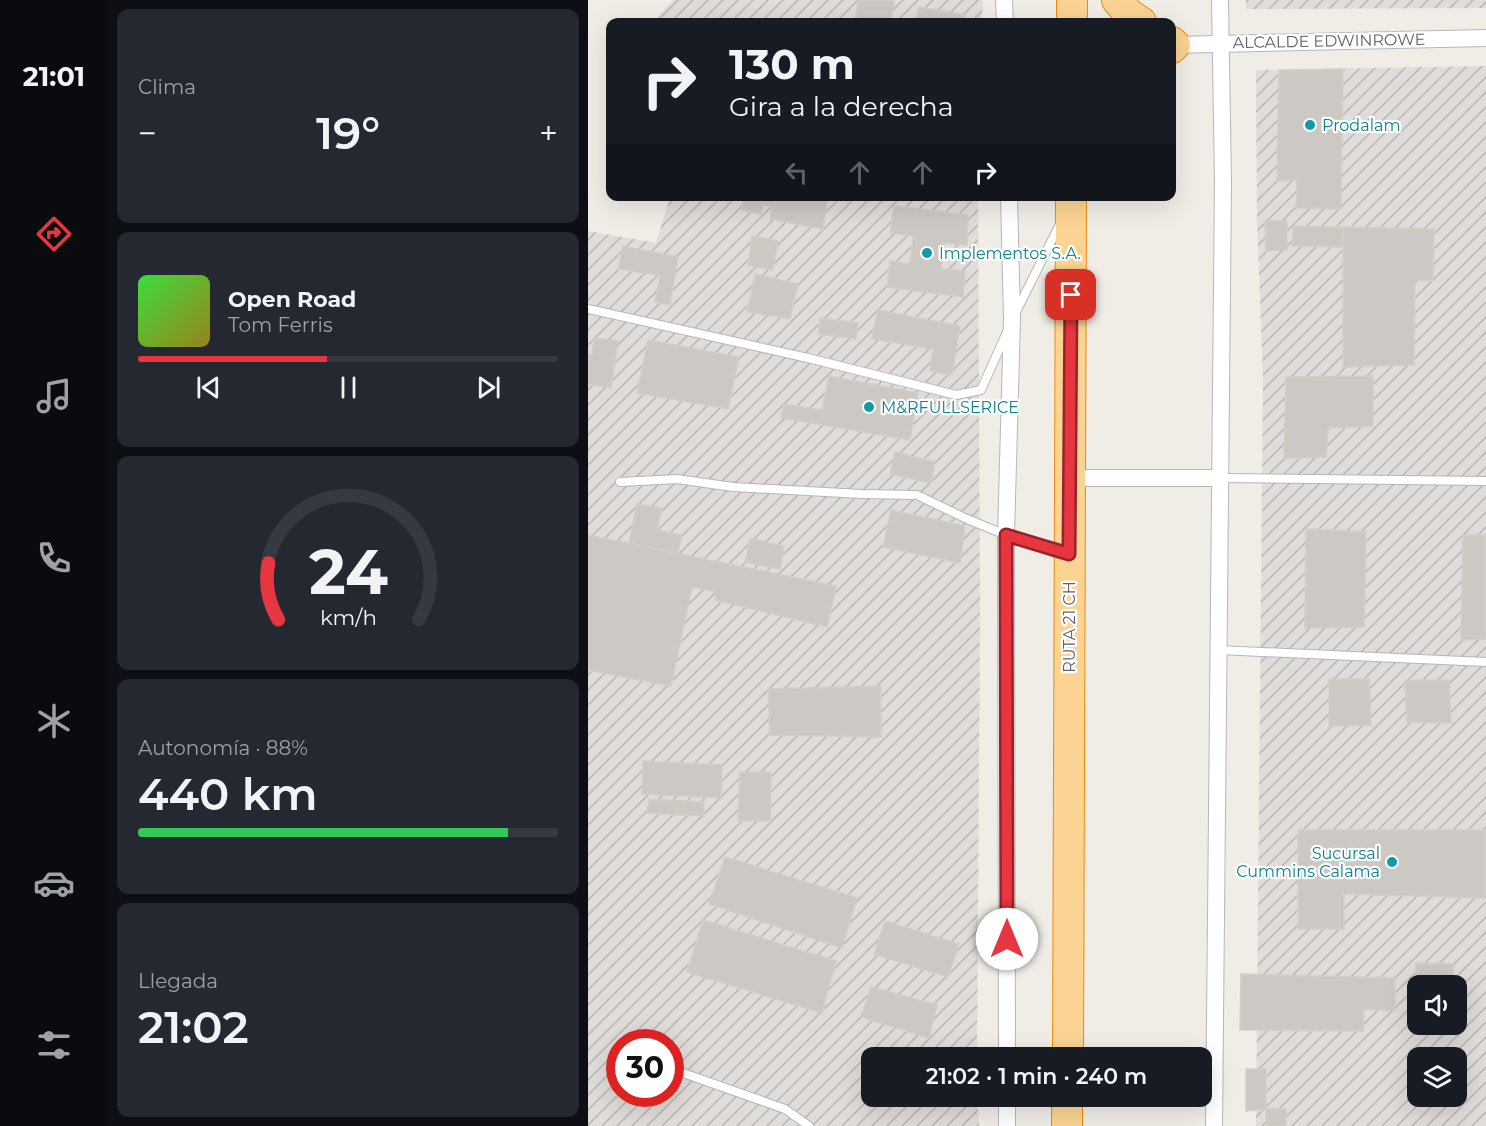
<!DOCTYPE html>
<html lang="es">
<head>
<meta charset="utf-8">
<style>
  :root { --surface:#171b24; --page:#242831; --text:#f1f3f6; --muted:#9ea1a6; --line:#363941; --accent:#e7363f }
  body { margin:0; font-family:Montserrat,sans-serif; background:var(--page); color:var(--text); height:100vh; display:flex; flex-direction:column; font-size:22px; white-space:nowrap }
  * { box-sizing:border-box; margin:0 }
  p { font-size:20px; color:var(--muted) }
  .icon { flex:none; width:33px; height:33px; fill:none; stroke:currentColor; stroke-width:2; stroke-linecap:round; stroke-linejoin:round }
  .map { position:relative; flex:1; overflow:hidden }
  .drawer { display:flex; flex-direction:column; gap:9px; padding:9px; background:#0d0f14; width:480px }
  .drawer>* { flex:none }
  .top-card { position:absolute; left:18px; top:18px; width:570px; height:183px; border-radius:12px; box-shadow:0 6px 24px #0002; background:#171b24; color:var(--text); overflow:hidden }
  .fabs { position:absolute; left:819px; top:975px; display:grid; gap:12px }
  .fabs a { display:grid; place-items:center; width:60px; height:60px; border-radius:12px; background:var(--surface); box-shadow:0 6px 24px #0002; font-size:30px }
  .speed { position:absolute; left:18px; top:1029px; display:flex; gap:12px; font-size:30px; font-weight:700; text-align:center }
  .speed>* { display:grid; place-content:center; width:78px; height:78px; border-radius:50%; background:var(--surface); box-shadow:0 6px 24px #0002; line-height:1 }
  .speed .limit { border:9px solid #d22; background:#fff; color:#111 }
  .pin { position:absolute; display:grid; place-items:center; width:51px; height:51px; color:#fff; margin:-26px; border-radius:12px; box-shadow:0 3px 9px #0006 }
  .me { position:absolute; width:66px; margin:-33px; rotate:0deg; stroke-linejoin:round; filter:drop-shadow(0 0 4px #0008) }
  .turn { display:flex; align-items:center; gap:21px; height:126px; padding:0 24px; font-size:27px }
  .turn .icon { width:78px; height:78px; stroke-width:2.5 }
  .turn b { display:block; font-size:42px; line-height:51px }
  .lanes { display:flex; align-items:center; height:57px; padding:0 24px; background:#0003; justify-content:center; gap:30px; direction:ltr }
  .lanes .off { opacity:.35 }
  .big { font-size:45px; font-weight:600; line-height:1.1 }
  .drawer .widget { flex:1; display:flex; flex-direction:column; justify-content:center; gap:9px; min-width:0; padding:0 21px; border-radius:12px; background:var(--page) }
  .drawer .dial { align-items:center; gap:0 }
  .dial svg { height:156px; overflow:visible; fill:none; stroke:var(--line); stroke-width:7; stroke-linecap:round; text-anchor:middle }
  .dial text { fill:var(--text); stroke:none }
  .song { display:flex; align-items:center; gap:18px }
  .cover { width:72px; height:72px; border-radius:9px; background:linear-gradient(135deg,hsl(120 70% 55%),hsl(50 70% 35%)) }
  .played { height:6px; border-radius:3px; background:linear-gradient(90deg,var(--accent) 45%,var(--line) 45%) }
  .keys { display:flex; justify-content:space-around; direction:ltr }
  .heat { display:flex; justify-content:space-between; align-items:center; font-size:33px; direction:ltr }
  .charge { height:9px; border-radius:4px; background:linear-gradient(90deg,#34c759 88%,var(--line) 0) }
  .trip { position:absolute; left:273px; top:1047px; width:351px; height:60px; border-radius:12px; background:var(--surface); box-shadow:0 6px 24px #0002; font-weight:600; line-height:60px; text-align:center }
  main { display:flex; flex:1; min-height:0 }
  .tabs { display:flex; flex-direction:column; width:108px; justify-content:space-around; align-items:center; background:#090b0e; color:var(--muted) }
  .tabs .icon { width:42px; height:42px }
  .tabs .selected { color:var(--accent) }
  .tabs b { font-size:27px; color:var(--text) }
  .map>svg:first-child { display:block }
</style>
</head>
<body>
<main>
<nav class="tabs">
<b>21:01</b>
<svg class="icon selected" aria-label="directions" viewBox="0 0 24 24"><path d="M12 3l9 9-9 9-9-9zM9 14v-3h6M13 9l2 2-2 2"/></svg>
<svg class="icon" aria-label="music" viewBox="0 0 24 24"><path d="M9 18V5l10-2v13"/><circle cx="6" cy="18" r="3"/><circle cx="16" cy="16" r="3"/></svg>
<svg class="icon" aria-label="phone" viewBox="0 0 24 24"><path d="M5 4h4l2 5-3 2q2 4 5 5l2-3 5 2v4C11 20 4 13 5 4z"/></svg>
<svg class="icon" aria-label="climate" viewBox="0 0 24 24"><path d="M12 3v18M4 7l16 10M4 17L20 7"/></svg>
<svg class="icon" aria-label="car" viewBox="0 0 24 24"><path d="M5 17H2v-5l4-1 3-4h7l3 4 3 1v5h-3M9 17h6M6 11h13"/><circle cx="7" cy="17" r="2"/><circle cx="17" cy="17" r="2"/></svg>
<svg class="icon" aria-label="filters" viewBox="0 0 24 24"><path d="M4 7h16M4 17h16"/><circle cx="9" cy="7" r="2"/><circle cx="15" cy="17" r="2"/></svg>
</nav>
<section class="drawer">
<div class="widget"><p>Clima</p>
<div class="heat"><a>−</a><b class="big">19°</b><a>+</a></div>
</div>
<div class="widget">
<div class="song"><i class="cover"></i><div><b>Open Road</b><p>Tom Ferris</p></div></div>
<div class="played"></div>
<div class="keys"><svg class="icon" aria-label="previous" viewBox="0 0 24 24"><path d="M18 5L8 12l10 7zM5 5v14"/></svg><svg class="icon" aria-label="pause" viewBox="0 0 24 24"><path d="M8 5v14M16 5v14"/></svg><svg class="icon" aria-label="next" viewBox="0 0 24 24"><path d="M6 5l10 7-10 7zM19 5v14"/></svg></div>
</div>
<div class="widget dial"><svg viewBox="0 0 100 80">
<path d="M14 69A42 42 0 1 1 86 69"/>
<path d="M14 69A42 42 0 0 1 9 40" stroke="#e7363f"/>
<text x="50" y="56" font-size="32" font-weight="700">24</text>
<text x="50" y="72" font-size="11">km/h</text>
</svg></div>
<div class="widget"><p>Autonomía · 88%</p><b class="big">440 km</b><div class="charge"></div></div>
<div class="widget"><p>Llegada</p><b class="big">21:02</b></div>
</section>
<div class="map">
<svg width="898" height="1126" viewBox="0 0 898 1126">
  <defs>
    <pattern id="industrial-furrows" width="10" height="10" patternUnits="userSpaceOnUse" patternTransform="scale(1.5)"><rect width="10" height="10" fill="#dfdcd9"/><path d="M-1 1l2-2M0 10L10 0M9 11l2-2" fill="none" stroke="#b8b6b4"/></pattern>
  </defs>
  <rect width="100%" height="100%" fill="#f0ede7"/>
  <!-- industrial -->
  <g fill="url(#industrial-furrows)" fill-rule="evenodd">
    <polygon points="85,0 395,0 394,22 65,22"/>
    <polygon points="658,0 898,0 898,8 658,9"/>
    <path d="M898 66V1126H668L675 377 669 221 668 70ZM830 986H868V1024H830ZM830 1058H868V1096H830Z"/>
    <path d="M82 197H390L392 617 389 1057 284 1058V1096L389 1097 391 1126H0V231L68 243ZM32 1042H82V1094H32Z"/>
  </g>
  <!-- building -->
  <g fill="#ccc8c4" stroke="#d5cec5" stroke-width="1.5">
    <polygon points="270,0 306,0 303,22 268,18"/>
    <polygon points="331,7 377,15 376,22 327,22"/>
    <polygon points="755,69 753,209 708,208 709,180 689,181 691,70"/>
    <polygon points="156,196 240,196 235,229 182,219 184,207 175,205 173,214 153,210"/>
    <polygon points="306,206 380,215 379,245 356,243 353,269 377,271 375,297 299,287 302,261 322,264 325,236 302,233"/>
    <polygon points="677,221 699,221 699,250 678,251"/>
    <polygon points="705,226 755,227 755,247 704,246"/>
    <polygon points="755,227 846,229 845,281 827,280 826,365 755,367"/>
    <polygon points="164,236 190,241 185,270 160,265"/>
    <polygon points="35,246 90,257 82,305 67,302 72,275 30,269"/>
    <polygon points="167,274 210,284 202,319 159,312"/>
    <polygon points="290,310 372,326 364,375 342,371 345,349 284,339"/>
    <polygon points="232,318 270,323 268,339 230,334"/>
    <polygon points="6,338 30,341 23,388 0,384 0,354 4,355"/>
    <polygon points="60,340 151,357 140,409 49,393"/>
    <polygon points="241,376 330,393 322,440 193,418 196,404 234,410"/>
    <polygon points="785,376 785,426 740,428 738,457 696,458 698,377"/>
    <polygon points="307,452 347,462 343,483 302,474"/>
    <polygon points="49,504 74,508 69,530 94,535 90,553 41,543"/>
    <polygon points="303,510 377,526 372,563 295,547"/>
    <polygon points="718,529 778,532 776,627 717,628"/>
    <polygon points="0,535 248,586 239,627 127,600 128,592 104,587 83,686 0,670"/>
    <polygon points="875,535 898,535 898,639 873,640"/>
    <polygon points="162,539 196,546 192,569 157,562"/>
    <polygon points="741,679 781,679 783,725 741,726"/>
    <polygon points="817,680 861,680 863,723 819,722"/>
    <polygon points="293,686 293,737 182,735 180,689"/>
    <polygon points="55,761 134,765 133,798 54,794"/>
    <polygon points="152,772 183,772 183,821 150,821"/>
    <polygon points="61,799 116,802 116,816 59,813"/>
    <polygon points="710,830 898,830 898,898 756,894 756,929 710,929"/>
    <polygon points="137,857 269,898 254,948 121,904"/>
    <polygon points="115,920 248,961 234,1013 99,972"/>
    <polygon points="297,921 371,944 360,977 286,954"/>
    <polygon points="828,963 865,964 865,986 827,986"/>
    <polygon points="653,974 807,978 807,1011 776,1009 775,1031 652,1030"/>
    <polygon points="283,987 349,1005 341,1038 273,1017"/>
    <polygon points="658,1069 678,1069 678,1109 658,1111"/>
    <rect x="678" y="1109" width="20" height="17"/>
  </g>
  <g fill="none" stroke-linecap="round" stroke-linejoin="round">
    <defs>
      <g id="lane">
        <polyline points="0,309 220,358 368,395 393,390 419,332"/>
        <polyline points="428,312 472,224"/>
        <polyline points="633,478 898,481"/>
        <polyline points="32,482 89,479 145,487 273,494 329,495 379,519 418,535 476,553"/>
        <polyline points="631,650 898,662"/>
        <polyline points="95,1073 197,1109 221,1126"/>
      </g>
      <g id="street">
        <polyline points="416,0 417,22"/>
        <polyline points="584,45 898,38"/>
        <polyline points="482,478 633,478"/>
        <polyline points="419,1058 418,535 424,319 421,196"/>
        <polyline points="419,1096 419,1126"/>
        <polyline points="626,1126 635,182 632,0"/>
      </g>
      <g id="highway">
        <polyline points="529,0 541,14 553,22"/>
        <polyline points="484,22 484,0"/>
        <polyline points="584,42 587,45 584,48"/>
        <polyline points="480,1058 483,196"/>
        <polyline points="479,1126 479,1096"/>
      </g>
    </defs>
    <!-- lane casing -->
    <use href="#lane" stroke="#b4b7bb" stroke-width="10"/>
    <!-- street casing -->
    <use href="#street" stroke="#b4b7bb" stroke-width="18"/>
    <!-- highway casing -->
    <use href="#highway" stroke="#f28904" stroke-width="32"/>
    <!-- lane -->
    <use href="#lane" stroke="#fff" stroke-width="8"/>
    <!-- street -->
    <use href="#street" stroke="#fff" stroke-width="16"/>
    <!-- highway -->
    <use href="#highway" stroke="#fbd392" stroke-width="30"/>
  </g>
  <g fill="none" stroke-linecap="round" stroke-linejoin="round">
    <defs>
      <polyline id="route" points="419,939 418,535 481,554 483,295"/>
    </defs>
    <!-- route casing -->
    <use href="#route" stroke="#962329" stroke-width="15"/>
    <!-- route -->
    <use href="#route" stroke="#e7363f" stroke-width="10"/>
  </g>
  <!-- markers -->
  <g fill="#0f9aa8" stroke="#fff" stroke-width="2">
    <circle cx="722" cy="125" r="6"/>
    <circle cx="339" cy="253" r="6"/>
    <circle cx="281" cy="407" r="6"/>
    <circle cx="804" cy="862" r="6"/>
  </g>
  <g text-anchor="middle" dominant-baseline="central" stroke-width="4.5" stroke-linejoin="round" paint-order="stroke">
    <!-- street labels -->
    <g font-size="16" fill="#5e6367" stroke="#fff">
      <text transform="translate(741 41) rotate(-1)">ALCALDE EDWINROWE</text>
      <text transform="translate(481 627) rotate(-90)">RUTA 21 CH</text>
    </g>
    <!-- culture labels -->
    <g font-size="16" fill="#0d838f" stroke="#fff" text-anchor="start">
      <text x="734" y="125">Prodalam</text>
      <text x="351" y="253">Implementos S.A.</text>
      <text x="293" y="407">M&amp;RFULLSERICE</text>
      <text x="792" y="853" text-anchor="end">Sucursal<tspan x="792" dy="18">Cummins Calama</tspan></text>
    </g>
  </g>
</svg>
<div class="fabs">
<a><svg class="icon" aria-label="sound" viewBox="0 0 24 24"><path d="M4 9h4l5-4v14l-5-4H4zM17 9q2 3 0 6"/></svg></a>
<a><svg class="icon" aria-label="layers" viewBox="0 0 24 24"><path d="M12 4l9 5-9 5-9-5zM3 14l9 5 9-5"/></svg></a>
</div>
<div class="speed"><div class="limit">30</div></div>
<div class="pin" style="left:483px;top:295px;background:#d93025"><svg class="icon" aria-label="arrive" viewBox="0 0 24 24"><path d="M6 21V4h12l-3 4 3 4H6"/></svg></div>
<svg class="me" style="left:419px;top:939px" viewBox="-20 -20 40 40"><circle r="19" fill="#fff"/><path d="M0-13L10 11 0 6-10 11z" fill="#e7363f"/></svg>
<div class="trip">21:02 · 1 min · 240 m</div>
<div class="top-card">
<div class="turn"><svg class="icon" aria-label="right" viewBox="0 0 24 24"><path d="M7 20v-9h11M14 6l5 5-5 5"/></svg><div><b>130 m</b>Gira a la derecha</div></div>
<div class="lanes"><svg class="icon off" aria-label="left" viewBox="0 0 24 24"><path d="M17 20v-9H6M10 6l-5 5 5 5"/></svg><svg class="icon off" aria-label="ahead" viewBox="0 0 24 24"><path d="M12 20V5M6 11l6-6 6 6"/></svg><svg class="icon off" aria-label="ahead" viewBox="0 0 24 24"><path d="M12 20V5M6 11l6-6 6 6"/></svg><svg class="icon" aria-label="right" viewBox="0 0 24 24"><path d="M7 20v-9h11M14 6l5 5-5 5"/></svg></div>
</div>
</div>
</main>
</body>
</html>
